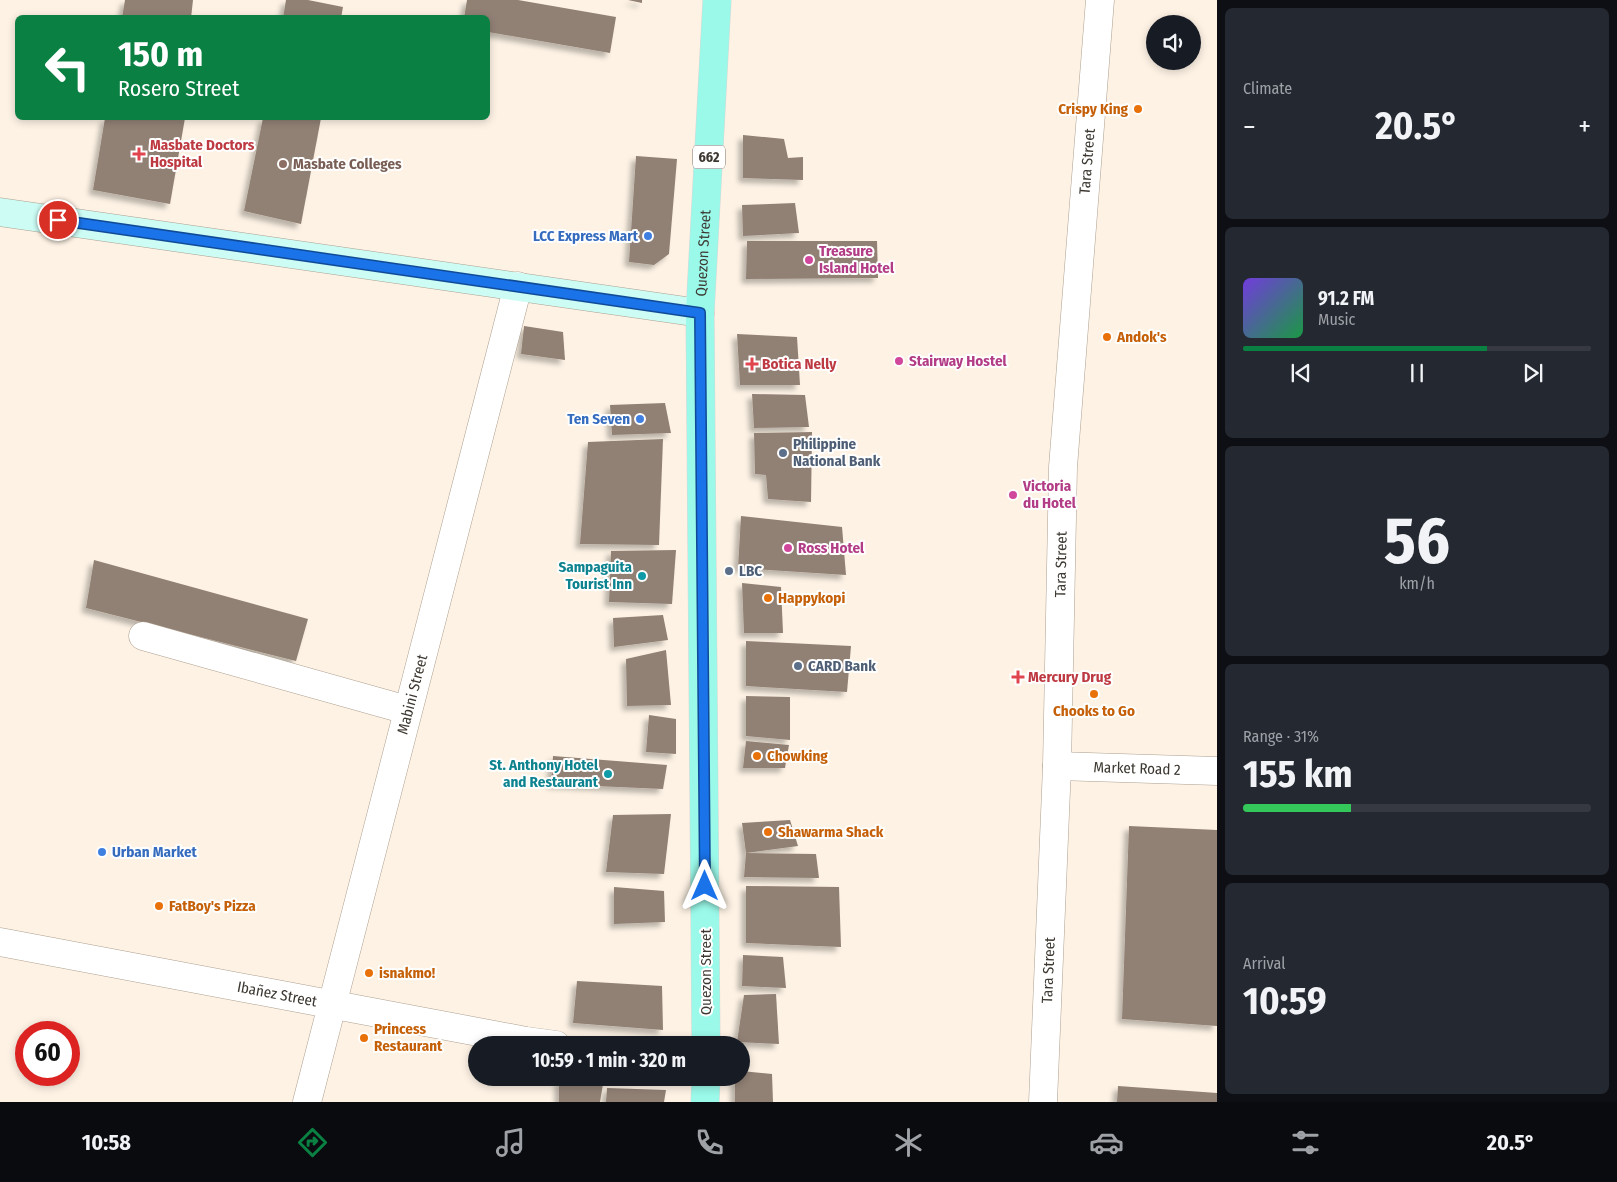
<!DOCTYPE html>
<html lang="en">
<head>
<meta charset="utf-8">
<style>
  :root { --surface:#171b24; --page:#242831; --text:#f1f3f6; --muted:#9ea1a6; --line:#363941; --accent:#0b8043 }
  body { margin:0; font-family:"Fira Sans Condensed",sans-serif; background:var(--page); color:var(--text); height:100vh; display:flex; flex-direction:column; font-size:19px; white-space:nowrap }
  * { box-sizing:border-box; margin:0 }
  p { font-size:16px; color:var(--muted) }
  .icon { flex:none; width:28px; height:28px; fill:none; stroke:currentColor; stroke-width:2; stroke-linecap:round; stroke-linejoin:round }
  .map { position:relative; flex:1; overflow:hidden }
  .details { display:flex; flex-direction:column; gap:8px; padding:8px; background:#0d0f14; width:400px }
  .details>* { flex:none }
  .top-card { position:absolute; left:15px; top:15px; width:475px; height:105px; border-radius:8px; box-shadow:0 2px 8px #0003; background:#0b8043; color:#fff; overflow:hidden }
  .buttons { position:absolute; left:1146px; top:15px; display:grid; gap:10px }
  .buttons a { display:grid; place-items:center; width:55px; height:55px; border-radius:50%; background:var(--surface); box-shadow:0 2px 8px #0003; font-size:25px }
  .speed { position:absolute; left:15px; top:1021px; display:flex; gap:10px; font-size:25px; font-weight:700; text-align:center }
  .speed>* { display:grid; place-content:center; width:65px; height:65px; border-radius:50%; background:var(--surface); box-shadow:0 2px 8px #0003; line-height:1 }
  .speed .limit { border:8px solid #d22; background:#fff; color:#111 }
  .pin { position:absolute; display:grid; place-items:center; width:42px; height:42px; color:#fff; margin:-21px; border:2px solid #fff; border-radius:50%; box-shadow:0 1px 5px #0007 }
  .me { position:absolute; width:55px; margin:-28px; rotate:0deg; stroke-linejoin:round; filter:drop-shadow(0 0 4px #0008) }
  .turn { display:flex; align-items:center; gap:18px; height:105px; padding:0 20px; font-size:22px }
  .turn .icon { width:65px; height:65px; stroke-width:2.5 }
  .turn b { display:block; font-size:35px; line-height:42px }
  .big { font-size:38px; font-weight:700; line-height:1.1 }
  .details .widget { flex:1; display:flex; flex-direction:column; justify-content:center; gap:8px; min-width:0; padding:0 18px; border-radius:8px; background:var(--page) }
  .details .dial { align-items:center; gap:0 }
  .dial b { font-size:65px; line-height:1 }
  .song { display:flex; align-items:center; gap:15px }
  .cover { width:60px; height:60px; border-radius:8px; background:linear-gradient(135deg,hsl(260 70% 55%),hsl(140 70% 35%)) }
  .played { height:5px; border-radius:2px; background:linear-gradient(90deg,var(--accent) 70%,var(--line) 70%) }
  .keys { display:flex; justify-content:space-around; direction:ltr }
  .heat { display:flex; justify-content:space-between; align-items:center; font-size:28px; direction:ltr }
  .charge { height:8px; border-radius:4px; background:linear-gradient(90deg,#34c759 31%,var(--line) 0) }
  .trip { position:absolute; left:468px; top:1036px; width:282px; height:50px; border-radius:25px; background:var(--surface); box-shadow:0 2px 8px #0003; font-weight:700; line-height:50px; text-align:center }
  .dock { display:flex; height:80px; justify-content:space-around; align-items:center; background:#090b0e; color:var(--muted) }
  .dock .icon { width:35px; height:35px }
  .dock .on { color:var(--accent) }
  .dock b { font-size:22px; color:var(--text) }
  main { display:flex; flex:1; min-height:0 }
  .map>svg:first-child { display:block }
</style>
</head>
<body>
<main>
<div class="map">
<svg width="1217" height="1102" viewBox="0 0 1217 1102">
  <defs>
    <filter id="shadow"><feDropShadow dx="-4.5" dy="4.5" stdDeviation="2.5" flood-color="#0004"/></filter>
  </defs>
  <rect width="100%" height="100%" fill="#fdf2e4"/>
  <!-- building -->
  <g fill="#918174" filter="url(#shadow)">
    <polygon points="125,0 193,0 191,18 122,18"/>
    <polygon points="286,0 308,0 343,7 341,18 283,18"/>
    <polygon points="467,0 518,0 616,17 610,53 488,32 488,18 464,18"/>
    <polygon points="628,0 642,0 642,3"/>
    <polygon points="105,118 185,118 170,204 93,190"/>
    <polygon points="263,118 321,118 301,224 244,211"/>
    <polygon points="743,135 784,139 788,158 803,157 803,180 743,178"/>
    <polygon points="636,156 677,159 669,254 654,265 629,262"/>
    <polygon points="795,203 799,233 743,236 742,205"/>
    <polygon points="747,241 877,241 878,278 746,279"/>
    <polygon points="524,326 563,332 565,360 521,354"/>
    <polygon points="737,334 797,337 800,385 740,385"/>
    <polygon points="752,394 805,395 809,427 754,428"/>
    <polygon points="665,403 671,433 612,435 610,405"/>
    <polygon points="812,432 811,502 768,499 766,475 755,474 754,433"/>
    <polygon points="663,439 659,545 580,544 588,442"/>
    <polygon points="741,516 842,527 846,575 738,568"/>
    <polygon points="676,550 672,604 609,602 611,551"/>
    <polygon points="94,560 308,619 296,661 86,608"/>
    <polygon points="742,583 781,587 783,633 744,633"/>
    <polygon points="663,615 668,640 614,647 613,618"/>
    <polygon points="746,641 851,646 847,692 746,686"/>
    <polygon points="666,650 671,705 627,706 626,659"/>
    <polygon points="746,696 790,697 790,740 746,736"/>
    <polygon points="649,715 676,719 676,754 646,752"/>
    <polygon points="746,741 789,745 785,768 743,768"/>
    <polygon points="553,756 667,765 663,789 551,784"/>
    <polygon points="671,814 664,874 606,872 613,815"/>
    <polygon points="790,820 798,846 746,853 742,823"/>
    <polygon points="1129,826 1217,830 1217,1026 1122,1019"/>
    <polygon points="746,853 816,854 819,878 744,877"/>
    <polygon points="746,886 839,887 841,947 746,943"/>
    <polygon points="614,887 664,891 665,922 614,924"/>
    <polygon points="743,955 783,957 786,988 742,986"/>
    <polygon points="577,981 662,986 663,1030 573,1023"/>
    <polygon points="776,994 779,1044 737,1042 744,995"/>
    <polygon points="741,1071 772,1074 773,1102 735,1102 735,1078 741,1078"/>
    <polygon points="604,1078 600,1102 559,1102 559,1080"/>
    <polygon points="1118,1086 1217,1093 1217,1102 1117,1102"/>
    <polygon points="607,1088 666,1090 664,1102 606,1102"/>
  </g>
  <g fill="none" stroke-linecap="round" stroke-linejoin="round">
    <defs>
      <g id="minor">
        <polyline points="143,636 407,710"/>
        <path id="s1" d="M1057 766 1217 771"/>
        <path id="s2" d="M0 942 526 1041 556 1045"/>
        <path id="s3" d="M307 1102 518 286"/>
        <path id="s4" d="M1043 1102 1057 766 1063 467 1100 0"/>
      </g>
      <polyline id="secondary" points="0,212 700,313"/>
      <g id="primary">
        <path id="s5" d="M706 1045 700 313 717 0"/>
        <polyline points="705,1102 706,1078"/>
      </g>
    </defs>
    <!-- minor casing -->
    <use href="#minor" stroke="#ada090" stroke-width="29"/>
    <!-- secondary casing -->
    <use href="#secondary" stroke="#ada090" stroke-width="29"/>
    <!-- primary casing -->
    <use href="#primary" stroke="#d8d7d6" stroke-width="29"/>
    <!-- minor -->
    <use href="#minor" stroke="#fff" stroke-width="28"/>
    <!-- secondary -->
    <use href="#secondary" stroke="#ccfcf4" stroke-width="28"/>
    <!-- primary -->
    <use href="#primary" stroke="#9af9e9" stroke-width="28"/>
  </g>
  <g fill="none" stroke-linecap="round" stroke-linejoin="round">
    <defs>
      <polyline id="route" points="58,220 700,313 705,886"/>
    </defs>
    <!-- route casing -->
    <use href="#route" stroke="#114b97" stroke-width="12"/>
    <!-- route -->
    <use href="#route" stroke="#1a73e8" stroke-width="9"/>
  </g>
  <!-- markers -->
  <g fill="#e8710a" stroke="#fff" stroke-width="2">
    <circle cx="1138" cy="109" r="5"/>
    <circle cx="1107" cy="337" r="5"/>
    <circle cx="768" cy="598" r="5"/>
    <circle cx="1094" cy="694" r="5"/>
    <circle cx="757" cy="756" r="5"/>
    <circle cx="768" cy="832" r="5"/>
    <circle cx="159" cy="906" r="5"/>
    <circle cx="369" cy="973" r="5"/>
    <circle cx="364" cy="1038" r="5"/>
  </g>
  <g fill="#e0444e" stroke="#fff" stroke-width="2">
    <path d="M136.5 146.5h5v5h5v5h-5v5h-5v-5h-5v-5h5z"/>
    <path d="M749.5 356.5h5v5h5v5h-5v5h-5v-5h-5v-5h5z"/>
    <path d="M1015.5 669.5h5v5h5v5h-5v5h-5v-5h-5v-5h5z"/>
  </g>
  <circle fill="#8d6e63" stroke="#fff" stroke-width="2" cx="283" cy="164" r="5"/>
  <g fill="#3f7fe0" stroke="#fff" stroke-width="2">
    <circle cx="648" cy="236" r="5"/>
    <circle cx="640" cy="419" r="5"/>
    <circle cx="102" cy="852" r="5"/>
  </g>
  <g fill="#d1479c" stroke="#fff" stroke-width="2">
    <circle cx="809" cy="260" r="5"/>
    <circle cx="899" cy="361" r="5"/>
    <circle cx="1013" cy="495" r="5"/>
    <circle cx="788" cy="548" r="5"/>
  </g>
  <g fill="#5c6f8a" stroke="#fff" stroke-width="2">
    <circle cx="783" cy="453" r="5"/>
    <circle cx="729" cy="571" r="5"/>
    <circle cx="798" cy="666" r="5"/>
  </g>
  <g fill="#0f9aa8" stroke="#fff" stroke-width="2">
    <circle cx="642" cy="576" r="5"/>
    <circle cx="608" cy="774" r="5"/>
  </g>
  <g text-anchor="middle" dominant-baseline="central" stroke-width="4" stroke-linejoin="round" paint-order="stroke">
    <!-- shield labels -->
    <rect fill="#fff" stroke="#76736e" stroke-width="1" x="693" y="145.5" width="32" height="23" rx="4"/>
    <g font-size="14" font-weight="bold" fill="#3c3730">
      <text x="709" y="157">662</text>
    </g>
    <!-- food labels -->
    <g font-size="15" font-weight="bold" fill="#c56008" stroke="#fff" text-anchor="start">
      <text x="1128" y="109" text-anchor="end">Crispy King</text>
      <text x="1117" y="337">Andok's</text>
      <text x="778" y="598">Happykopi</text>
      <text x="1094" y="711" text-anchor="middle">Chooks to Go</text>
      <text x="767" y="756">Chowking</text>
      <text x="778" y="832">Shawarma Shack</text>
      <text x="169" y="906">FatBoy's Pizza</text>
      <text x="379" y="973">isnakmo!</text>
      <text x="374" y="1029">Princess<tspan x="374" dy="17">Restaurant</tspan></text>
    </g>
    <!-- health labels -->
    <g font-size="15" font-weight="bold" fill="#be3a42" stroke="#fff" text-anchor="start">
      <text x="150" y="145">Masbate Doctors<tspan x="150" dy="17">Hospital</tspan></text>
      <text x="762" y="364">Botica Nelly</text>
      <text x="1028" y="677">Mercury Drug</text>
    </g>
    <!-- street labels -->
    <g font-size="15" fill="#3c3730" stroke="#fff">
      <text stroke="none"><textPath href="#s4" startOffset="942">Tara Street</textPath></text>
      <text stroke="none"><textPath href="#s5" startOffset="792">Quezon Street</textPath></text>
      <text stroke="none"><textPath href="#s4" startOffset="538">Tara Street</textPath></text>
      <text stroke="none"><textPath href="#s3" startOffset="421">Mabini Street</textPath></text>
      <text stroke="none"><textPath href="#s1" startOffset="80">Market Road 2</textPath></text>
      <text stroke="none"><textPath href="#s4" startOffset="132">Tara Street</textPath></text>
      <text transform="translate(706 972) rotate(-90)">Quezon Street</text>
      <text stroke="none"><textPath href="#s2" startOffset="282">Ibañez Street</textPath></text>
    </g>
    <!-- education labels -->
    <g font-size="15" font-weight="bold" fill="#785e54" stroke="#fff" text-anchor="start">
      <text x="293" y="164">Masbate Colleges</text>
    </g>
    <!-- shop labels -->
    <g font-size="15" font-weight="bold" fill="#366cbe" stroke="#fff" text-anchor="end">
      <text x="638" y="236">LCC Express Mart</text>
      <text x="630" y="419">Ten Seven</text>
      <text x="112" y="852" text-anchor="start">Urban Market</text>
    </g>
    <!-- hotel labels -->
    <g font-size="15" font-weight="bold" fill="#b23c85" stroke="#fff" text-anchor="start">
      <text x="819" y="251">Treasure<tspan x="819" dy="17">Island Hotel</tspan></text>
      <text x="909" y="361">Stairway Hostel</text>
      <text x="1023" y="486">Victoria<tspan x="1023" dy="17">du Hotel</tspan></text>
      <text x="798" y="548">Ross Hotel</text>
    </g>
    <!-- service labels -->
    <g font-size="15" font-weight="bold" fill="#4e5e75" stroke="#fff" text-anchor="start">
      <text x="793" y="444">Philippine<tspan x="793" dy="17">National Bank</tspan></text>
      <text x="739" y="571">LBC</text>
      <text x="808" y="666">CARD Bank</text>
    </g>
    <!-- culture labels -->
    <g font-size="15" font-weight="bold" fill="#0d838f" stroke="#fff" text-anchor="end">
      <text x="632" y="567">Sampaguita<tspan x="632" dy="17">Tourist Inn</tspan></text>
      <text x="598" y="765">St. Anthony Hotel<tspan x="598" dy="17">and Restaurant</tspan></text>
    </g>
  </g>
</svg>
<div class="buttons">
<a><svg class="icon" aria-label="sound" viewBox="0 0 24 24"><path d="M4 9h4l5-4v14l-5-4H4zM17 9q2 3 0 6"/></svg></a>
</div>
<div class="speed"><div class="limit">60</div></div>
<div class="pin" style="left:58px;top:220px;background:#d93025"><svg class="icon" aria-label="arrive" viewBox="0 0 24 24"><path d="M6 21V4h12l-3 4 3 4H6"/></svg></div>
<svg class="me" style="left:705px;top:886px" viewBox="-20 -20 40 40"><path d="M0-17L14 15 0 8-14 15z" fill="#1a73e8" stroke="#fff" stroke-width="4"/></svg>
<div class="trip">10:59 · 1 min · 320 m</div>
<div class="top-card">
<div class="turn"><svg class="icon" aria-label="left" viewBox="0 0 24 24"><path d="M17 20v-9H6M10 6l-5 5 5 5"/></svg><div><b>150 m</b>Rosero Street</div></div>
</div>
</div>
<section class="details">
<div class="widget"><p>Climate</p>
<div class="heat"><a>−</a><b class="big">20.5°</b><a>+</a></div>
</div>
<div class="widget">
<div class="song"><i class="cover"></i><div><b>91.2 FM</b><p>Music</p></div></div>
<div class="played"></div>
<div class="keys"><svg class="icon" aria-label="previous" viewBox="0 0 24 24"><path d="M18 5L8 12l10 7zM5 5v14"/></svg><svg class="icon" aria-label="pause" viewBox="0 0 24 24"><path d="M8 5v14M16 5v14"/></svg><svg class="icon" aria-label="next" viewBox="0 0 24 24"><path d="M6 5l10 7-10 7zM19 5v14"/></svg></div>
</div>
<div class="widget dial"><b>56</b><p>km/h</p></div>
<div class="widget"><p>Range · 31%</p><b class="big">155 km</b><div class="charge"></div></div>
<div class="widget"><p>Arrival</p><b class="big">10:59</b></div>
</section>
</main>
<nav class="dock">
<b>10:58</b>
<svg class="icon on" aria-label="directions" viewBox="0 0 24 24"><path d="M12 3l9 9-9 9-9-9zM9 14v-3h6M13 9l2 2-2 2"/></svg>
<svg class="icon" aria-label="music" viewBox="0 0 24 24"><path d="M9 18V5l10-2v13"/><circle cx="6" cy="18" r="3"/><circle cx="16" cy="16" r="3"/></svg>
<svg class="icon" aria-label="phone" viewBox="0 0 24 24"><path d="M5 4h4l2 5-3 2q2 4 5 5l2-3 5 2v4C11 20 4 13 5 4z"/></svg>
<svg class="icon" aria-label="climate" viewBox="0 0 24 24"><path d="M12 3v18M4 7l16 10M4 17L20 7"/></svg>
<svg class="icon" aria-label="car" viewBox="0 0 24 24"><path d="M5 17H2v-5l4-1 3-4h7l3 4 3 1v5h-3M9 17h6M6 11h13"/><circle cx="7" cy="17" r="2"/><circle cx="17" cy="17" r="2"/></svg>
<svg class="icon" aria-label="filters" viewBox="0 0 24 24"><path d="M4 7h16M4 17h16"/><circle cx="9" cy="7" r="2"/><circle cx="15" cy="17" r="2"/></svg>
<b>20.5°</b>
</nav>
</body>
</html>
